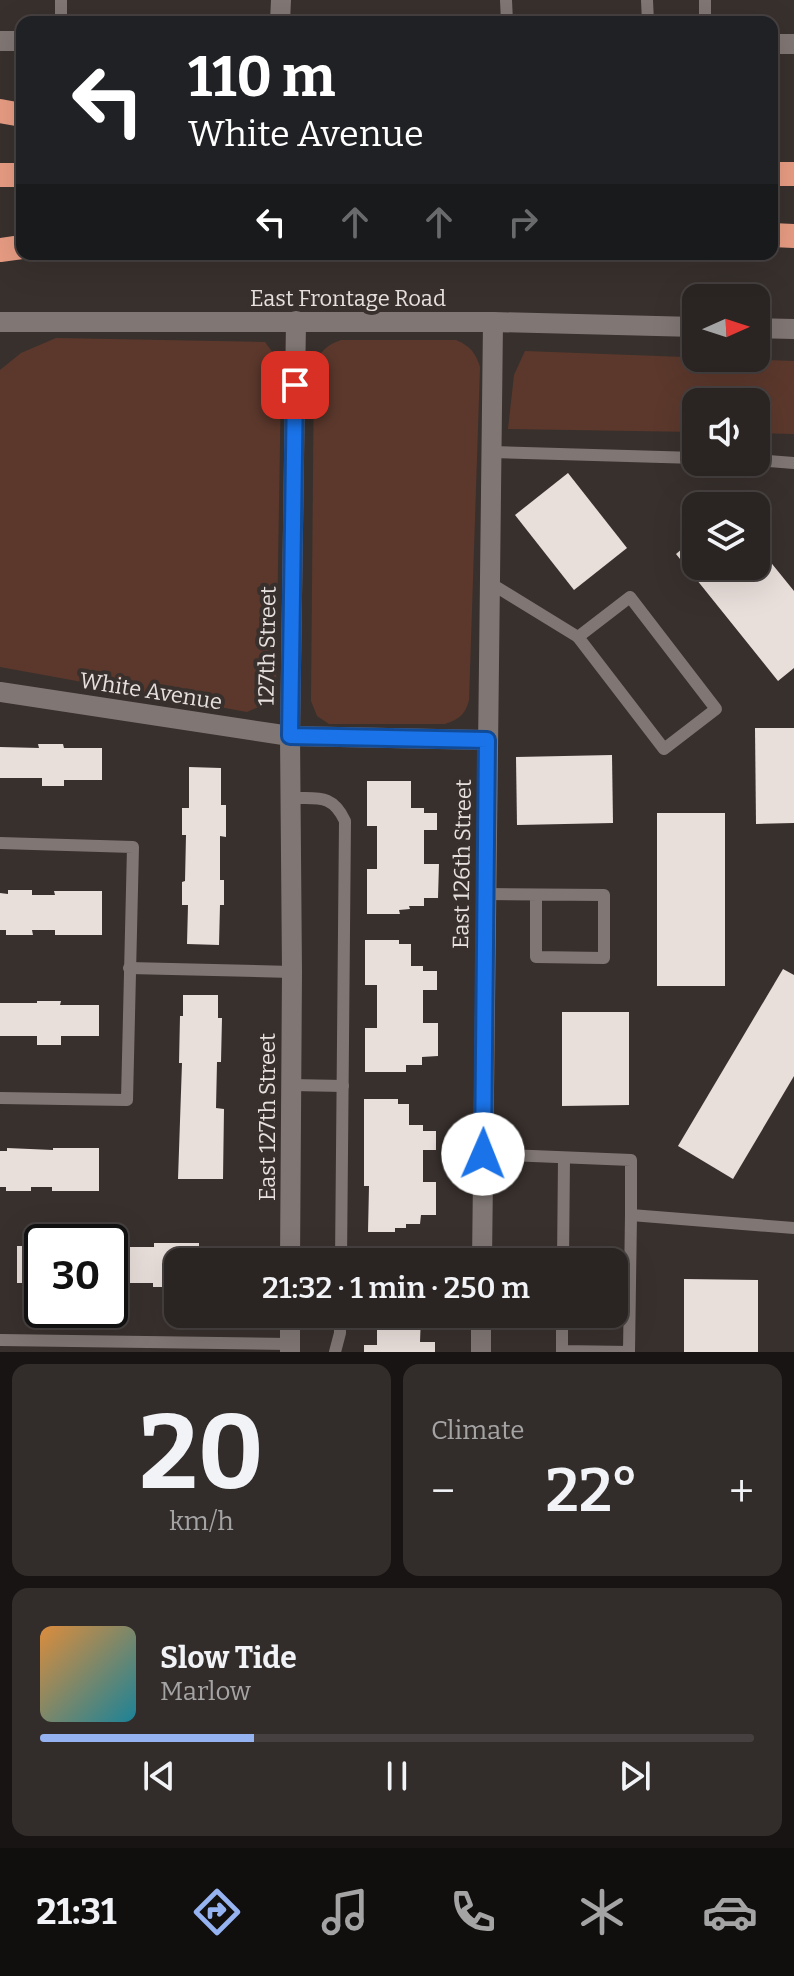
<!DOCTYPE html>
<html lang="en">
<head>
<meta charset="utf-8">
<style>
  :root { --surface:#2a2422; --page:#322c2a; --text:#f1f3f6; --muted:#a5a4a5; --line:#464140; --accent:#95b2f1 }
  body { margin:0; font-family:Bitter,serif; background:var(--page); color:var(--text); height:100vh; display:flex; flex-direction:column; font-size:30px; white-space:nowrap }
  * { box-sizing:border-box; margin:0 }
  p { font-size:26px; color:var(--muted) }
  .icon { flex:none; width:44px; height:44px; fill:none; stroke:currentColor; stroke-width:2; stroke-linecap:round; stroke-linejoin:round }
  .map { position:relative; height:1352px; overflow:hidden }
  .panel { display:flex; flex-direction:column; gap:12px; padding:12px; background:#171413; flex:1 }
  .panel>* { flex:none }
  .top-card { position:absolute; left:16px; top:16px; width:762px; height:244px; border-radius:16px; box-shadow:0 8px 32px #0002,0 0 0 2px var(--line); background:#202124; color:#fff; overflow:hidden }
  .needle { width:52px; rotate:87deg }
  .fabs { position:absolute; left:682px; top:284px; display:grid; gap:16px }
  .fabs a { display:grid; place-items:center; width:88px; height:88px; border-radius:16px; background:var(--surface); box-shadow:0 8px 32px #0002,0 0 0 2px var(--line); font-size:40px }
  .speed { position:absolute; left:24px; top:1224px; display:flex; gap:16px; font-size:40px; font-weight:700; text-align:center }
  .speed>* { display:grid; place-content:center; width:104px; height:104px; border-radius:50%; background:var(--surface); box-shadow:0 8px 32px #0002,0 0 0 2px var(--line); line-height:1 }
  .speed .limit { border:4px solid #111; border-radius:12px; background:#fff; color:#111 }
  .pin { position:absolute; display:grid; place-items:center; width:68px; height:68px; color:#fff; margin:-34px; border-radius:16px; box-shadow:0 4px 12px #0006 }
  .me { position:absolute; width:88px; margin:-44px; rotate:1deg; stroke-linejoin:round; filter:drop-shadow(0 0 6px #0008) }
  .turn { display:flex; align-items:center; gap:28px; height:168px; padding:0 40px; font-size:36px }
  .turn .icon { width:104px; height:104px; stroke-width:2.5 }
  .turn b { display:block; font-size:56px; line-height:68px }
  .lanes { display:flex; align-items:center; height:76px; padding:0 40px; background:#0003; justify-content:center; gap:40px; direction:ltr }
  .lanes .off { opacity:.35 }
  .big { font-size:60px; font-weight:600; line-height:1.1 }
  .panel .card { flex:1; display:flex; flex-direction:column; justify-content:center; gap:12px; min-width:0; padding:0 28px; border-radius:16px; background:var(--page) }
  .panel .dial { align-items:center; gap:0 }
  .dial b { font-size:104px; line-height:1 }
  .song { display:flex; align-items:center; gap:24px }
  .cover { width:96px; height:96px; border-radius:12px; background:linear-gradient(135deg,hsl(30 70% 55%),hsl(190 70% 35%)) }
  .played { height:8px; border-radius:4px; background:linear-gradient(90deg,var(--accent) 30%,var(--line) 30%) }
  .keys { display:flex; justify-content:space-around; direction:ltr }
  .heat { display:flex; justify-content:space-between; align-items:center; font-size:44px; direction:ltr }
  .panel .tiles { flex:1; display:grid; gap:12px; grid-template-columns:1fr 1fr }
  .card:last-child { grid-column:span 2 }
  .trip { position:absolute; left:164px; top:1248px; width:464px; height:80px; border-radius:16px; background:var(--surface); box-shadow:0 8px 32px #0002,0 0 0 2px var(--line); font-weight:600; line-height:80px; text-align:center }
  .dock { display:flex; height:128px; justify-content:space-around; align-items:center; background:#110e0e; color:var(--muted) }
  .dock .icon { width:56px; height:56px }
  .dock .current { color:var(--accent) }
  .dock b { font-size:36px; color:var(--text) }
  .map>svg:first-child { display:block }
</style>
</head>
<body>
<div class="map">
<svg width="794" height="1352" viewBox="0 0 794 1352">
  <rect width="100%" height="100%" fill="#38302d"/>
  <!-- green -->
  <g fill="#5c382c">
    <polygon points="56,338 265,342 276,357 281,381 276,685 272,701 247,712 0,667 0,370 21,353"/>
    <path d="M341 340H456C470 346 475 352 480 367L469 700C465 715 459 719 445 724H329L317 716 311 701 314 366C320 351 327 345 341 340Z"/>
    <polygon points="525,351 794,361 794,434 756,433 756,402 696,402 696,432 508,429 514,375"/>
  </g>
  <!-- building -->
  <g fill="#e8deda">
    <polygon points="568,473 627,548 574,590 515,515"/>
    <polygon points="696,537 696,566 756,566 756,544 794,591 794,668 778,681 676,554"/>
    <polygon points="755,728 794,728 794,823 756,824"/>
    <polygon points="38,744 63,744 64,748 102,748 102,780 64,780 64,786 42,786 42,778 0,778 0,747 39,748"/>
    <polygon points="612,755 613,823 517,825 516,757"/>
    <polygon points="189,767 221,768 221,805 226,805 226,837 220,836 220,880 224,880 224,905 220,905 219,945 187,944 188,905 182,905 182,882 185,881 186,835 182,835 182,808 189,808"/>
    <polygon points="367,781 411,781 411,808 424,808 424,813 437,813 437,830 424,830 424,864 439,864 438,898 424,898 424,906 409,906 410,909 399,910 400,914 367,914 367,869 377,869 377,826 367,826"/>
    <rect x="657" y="813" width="68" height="173"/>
    <polygon points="8,890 32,890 32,895 55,895 54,891 102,891 102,935 55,935 55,930 32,930 33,935 6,935 6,930 0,930 0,893 8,894"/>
    <polygon points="365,940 399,940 399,944 411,944 411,966 423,966 423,971 437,971 437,990 423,990 423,1023 438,1023 438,1056 422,1057 422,1065 406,1065 406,1072 365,1072 365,1028 377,1028 377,985 365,985"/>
    <polygon points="783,969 794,975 794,1076 733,1179 678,1146"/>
    <polygon points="183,995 218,995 218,1018 222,1018 221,1062 217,1062 216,1108 224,1109 223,1179 178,1179 182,1063 179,1063 180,1016 183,1016"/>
    <polygon points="37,1001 61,1001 60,1005 99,1005 99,1036 61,1036 61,1045 37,1045 37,1036 0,1036 0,1003 37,1003"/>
    <polygon points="562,1012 629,1012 629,1105 562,1106"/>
    <polygon points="364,1099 398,1099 398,1104 409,1104 409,1125 423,1125 423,1131 436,1131 436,1150 423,1150 423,1182 436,1182 436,1215 421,1215 420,1224 406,1224 406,1228 395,1228 395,1232 368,1232 369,1186 364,1186"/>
    <polygon points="7,1148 53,1150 53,1148 99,1148 99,1191 52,1191 52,1187 31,1187 31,1191 6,1191 6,1187 0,1187 0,1151 7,1151"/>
    <polygon points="154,1243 199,1243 199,1247 223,1247 223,1262 178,1262 178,1287 153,1287 153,1283 110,1283 110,1247 154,1247"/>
    <rect x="17" y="1246" width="25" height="37"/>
    <polygon points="367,1258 399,1259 399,1262 366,1262"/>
    <polygon points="684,1279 758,1280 758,1352 684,1352"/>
    <polygon points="377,1314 421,1314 420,1342 435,1342 435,1352 364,1352 364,1345 377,1345"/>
  </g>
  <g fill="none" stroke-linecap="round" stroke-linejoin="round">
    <!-- lane -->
    <g stroke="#807774" stroke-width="12">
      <polyline points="506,0 507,22"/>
      <polyline points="647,0 648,22"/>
      <polyline points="61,22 61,0"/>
      <polyline points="705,22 705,0"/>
      <polyline points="491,452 696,458"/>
      <polyline points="756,460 794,463"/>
      <polyline points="490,583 578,637"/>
      <polygon points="630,597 716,709 664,749 578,637"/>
      <path d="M291 798C317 799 332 793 345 821L341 1262"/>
      <polyline points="0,843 133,847 127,1100 0,1098"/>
      <polyline points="486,894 604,895 604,958 536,957 536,895"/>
      <polyline points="129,968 292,972"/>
      <polyline points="292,1085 343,1086"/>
      <polyline points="483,1154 631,1160 631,1215 794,1228"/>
      <polyline points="563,1262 564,1158"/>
      <polyline points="562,1314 562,1351 629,1352 631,1215"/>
      <polyline points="0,1340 290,1344"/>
      <polyline points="335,1352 340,1333 340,1314"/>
    </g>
    <!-- street -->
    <g stroke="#807774" stroke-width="20">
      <polyline points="280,22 281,0"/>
      <polyline points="0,692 290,736 487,740"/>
      <polyline points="290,1262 292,972 290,736 296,321"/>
      <polyline points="482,1262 493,322"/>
      <polyline points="290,1352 290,1314"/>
      <polyline points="481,1352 481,1314"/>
    </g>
    <!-- secondary -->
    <g stroke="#807774" stroke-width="20">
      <polyline points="0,41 22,41"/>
      <polyline points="772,44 794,44"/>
      <polyline points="0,322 493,322 696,327"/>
      <polyline points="756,328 794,329"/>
    </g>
    <!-- highway -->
    <g stroke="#e79c83" stroke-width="24">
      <polyline points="0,111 22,115"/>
      <polyline points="772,174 794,174"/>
      <polyline points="0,175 22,175"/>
      <polyline points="772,235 794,236"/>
      <polyline points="0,250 22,247"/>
    </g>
  </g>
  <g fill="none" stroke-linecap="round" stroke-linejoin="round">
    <defs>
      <polyline id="route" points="295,385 290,736 487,740 483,1154"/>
    </defs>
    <!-- route casing -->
    <use href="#route" stroke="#114b97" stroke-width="20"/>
    <!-- route -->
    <use href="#route" stroke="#1a73e8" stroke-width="14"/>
  </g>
  <g text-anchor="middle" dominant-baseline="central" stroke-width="8" stroke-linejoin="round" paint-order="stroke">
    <!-- street labels -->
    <g font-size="22" fill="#e6e0df" stroke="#38302d">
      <text x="348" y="298">East Frontage Road</text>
      <text transform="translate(267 646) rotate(-89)">127th Street</text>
      <text transform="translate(151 691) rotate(9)">White Avenue</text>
      <text transform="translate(462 864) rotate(-89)">East 126th Street</text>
      <text transform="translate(267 1117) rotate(-90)">East 127th Street</text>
    </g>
  </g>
</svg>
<div class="fabs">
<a><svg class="needle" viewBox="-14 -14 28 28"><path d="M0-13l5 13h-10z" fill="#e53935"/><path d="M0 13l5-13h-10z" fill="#a5a4a5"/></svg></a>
<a><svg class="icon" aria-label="sound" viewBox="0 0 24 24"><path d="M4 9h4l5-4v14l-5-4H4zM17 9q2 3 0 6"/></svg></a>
<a><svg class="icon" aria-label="layers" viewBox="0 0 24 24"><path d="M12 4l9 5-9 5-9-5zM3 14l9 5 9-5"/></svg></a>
</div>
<div class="speed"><div class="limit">30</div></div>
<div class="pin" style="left:295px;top:385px;background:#d93025"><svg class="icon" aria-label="arrive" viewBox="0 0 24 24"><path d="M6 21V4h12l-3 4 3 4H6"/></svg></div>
<svg class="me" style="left:483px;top:1154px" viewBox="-20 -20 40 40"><circle r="19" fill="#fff"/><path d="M0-13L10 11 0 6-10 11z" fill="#1a73e8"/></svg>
<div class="trip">21:32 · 1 min · 250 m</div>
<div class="top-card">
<div class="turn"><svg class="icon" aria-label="left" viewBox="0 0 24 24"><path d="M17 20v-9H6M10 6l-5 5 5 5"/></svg><div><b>110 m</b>White Avenue</div></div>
<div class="lanes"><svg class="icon" aria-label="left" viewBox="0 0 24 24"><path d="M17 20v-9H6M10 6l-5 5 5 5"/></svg><svg class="icon off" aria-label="ahead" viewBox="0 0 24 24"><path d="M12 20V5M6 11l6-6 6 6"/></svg><svg class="icon off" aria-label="ahead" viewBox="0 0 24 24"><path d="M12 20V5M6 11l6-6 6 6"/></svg><svg class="icon off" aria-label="right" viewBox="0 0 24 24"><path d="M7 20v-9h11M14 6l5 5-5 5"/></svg></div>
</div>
</div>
<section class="panel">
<div class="tiles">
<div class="card dial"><b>20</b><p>km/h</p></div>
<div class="card"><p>Climate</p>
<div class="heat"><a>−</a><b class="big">22°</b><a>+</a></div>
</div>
<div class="card">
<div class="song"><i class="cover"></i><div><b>Slow Tide</b><p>Marlow</p></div></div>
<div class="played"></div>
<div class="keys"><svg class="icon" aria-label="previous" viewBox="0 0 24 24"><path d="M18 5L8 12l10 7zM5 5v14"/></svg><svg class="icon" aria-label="pause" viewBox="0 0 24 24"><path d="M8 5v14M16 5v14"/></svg><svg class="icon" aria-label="next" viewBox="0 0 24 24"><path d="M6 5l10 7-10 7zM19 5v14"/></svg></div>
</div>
</div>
</section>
<nav class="dock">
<b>21:31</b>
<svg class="icon current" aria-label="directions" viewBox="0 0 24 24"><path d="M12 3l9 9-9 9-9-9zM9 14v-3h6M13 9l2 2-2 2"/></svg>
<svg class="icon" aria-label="music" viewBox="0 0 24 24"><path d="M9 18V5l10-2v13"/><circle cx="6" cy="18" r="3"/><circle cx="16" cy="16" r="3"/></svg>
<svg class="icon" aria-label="phone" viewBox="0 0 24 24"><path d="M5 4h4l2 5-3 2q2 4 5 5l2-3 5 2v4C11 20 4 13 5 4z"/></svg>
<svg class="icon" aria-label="climate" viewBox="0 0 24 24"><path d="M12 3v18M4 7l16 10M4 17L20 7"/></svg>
<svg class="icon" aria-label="car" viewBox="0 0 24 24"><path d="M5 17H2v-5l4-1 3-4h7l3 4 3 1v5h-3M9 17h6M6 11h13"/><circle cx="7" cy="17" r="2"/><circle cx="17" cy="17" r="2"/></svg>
</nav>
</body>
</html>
